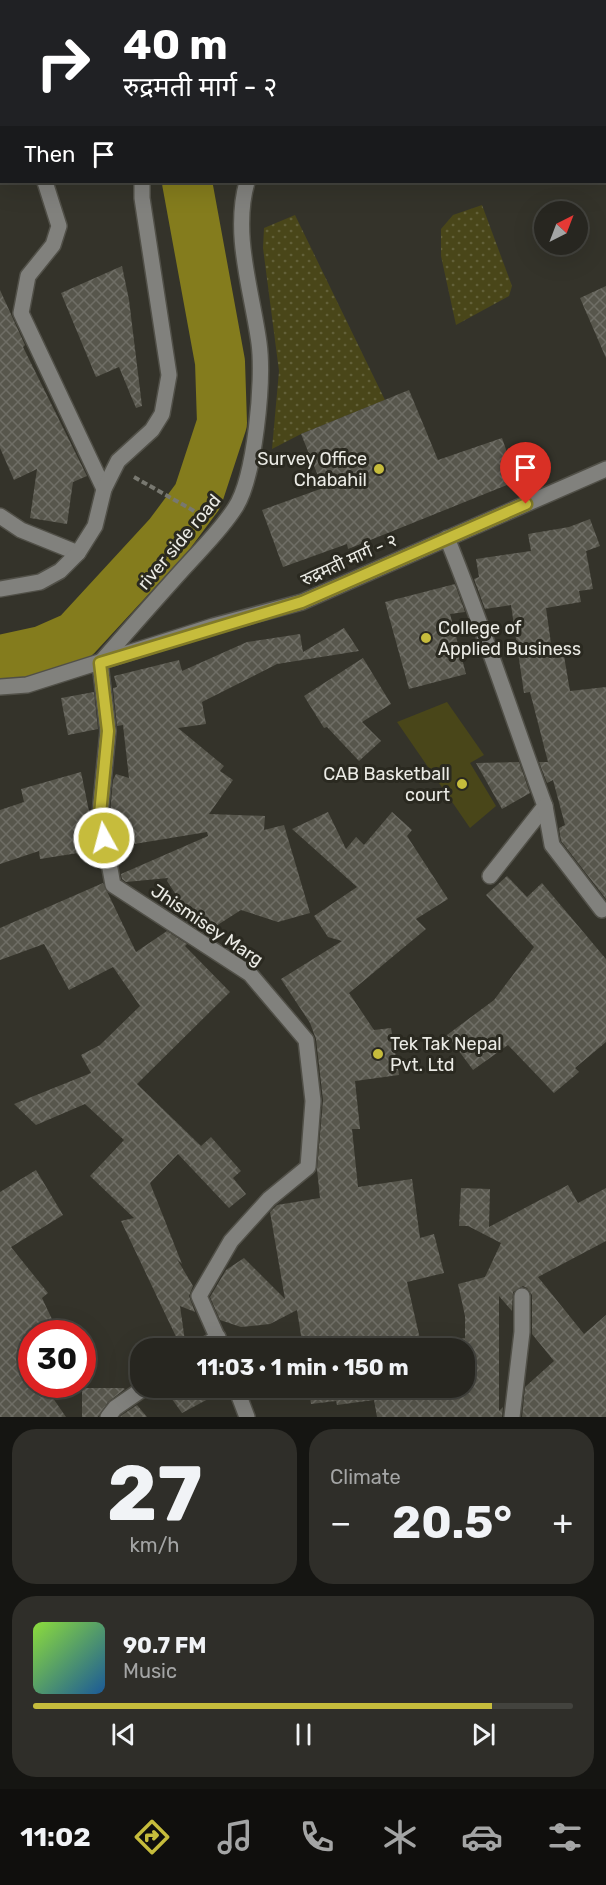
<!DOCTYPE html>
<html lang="en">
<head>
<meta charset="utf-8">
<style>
  :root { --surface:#272620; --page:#2f2e29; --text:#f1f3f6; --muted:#a4a5a5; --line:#43433e; --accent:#c6bc3c }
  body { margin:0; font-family:Rubik,"Noto Sans Devanagari",sans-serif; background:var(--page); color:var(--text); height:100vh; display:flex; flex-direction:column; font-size:22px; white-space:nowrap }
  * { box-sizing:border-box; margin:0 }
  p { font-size:20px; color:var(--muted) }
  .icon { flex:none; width:33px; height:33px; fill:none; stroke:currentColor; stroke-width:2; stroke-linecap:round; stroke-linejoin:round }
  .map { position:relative; height:1417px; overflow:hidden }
  .sheet { display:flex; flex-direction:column; gap:12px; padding:12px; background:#151512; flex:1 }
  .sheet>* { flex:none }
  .hud { position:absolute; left:0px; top:0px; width:606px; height:183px; box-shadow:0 6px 24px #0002,0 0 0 2px var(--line); background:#202124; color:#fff; overflow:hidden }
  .needle { width:39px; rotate:42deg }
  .buttons { position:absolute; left:534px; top:201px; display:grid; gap:12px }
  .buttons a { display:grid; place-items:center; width:54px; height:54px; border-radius:50%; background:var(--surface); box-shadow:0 6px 24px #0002,0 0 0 2px var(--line); font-size:30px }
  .speed { position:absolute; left:18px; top:1320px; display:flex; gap:12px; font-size:30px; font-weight:700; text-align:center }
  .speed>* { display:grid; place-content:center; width:78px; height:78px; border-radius:50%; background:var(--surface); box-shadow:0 6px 24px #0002,0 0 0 2px var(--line); line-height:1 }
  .speed .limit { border:9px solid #d22; background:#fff; color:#111 }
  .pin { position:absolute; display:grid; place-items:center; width:51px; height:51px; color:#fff; margin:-62px -26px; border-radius:50% 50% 50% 0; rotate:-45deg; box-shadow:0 0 6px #0007 }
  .pin .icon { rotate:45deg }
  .me { position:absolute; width:66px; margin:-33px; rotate:353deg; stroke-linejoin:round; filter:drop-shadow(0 0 4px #0008) }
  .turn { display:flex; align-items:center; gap:21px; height:126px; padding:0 24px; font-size:27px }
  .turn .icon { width:78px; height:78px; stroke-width:2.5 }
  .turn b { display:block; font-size:42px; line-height:51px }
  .then { display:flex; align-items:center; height:57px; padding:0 24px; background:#0003; gap:12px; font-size:22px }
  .big { font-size:45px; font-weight:700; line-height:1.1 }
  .sheet .tile { flex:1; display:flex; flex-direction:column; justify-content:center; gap:9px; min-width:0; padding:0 21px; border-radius:24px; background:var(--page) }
  .sheet .dial { align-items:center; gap:0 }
  .dial b { font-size:78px; line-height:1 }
  .song { display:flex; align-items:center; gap:18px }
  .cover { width:72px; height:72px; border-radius:9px; background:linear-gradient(135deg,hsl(90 70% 55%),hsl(210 70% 35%)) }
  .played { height:6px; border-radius:3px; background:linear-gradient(90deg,var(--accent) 85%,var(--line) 85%) }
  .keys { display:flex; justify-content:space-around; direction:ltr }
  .heat { display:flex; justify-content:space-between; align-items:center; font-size:33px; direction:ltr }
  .sheet .tiles { flex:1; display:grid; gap:12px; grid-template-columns:1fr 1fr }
  .tile:last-child { grid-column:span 2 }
  .trip { position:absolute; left:130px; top:1338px; width:345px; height:60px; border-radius:24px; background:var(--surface); box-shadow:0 6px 24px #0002,0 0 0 2px var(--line); font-weight:700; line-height:60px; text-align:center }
  .tab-bar { display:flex; height:96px; justify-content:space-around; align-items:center; background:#100f0d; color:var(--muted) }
  .tab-bar .icon { width:42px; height:42px }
  .tab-bar .active { color:var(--accent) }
  .tab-bar b { font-size:27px; color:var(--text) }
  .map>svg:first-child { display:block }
</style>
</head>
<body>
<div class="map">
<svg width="606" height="1417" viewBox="0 0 606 1417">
  <defs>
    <pattern id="grass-dots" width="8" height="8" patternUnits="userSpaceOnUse" patternTransform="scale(1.5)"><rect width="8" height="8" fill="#494619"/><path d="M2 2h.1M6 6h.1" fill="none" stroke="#63613a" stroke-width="1.8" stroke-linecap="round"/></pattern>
    <pattern id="building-cross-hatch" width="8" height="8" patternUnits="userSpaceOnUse" patternTransform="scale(1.5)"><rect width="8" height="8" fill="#57564c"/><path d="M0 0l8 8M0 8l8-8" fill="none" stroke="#6f6e66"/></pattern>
  </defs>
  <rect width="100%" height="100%" fill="#34332a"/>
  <!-- grass -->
  <g fill="url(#grass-dots)">
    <polygon points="482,205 512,286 509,296 456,325 441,256 441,229 453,215"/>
    <polygon points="295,215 385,400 301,434 272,449 279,371 263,248 264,228"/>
  </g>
  <!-- park -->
  <polygon fill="#494619" points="447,702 484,755 470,763 496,806 470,828 397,722"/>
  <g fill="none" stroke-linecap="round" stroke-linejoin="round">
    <!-- river -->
    <g stroke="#847c1d" stroke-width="50">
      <polyline points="590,2 596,0"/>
      <polyline points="0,660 42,651 76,636 169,535 198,496 222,423 220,362 187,182"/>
    </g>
  </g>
  <!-- building -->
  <g fill="url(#building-cross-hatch)">
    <polygon points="122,266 129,300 142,406 136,408 119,367 96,377 61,293"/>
    <polygon points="606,286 606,358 580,298"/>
    <polygon points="0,290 25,345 23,347 87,476 73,482 67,524 30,518 37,469 14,480 0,448"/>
    <polygon points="409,390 438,460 502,438 517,481 348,549 347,544 283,567 262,510 323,488 301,434"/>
    <polygon points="590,519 600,546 586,551 593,589 579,591 581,602 546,608 553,658 564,656 570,691 606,687 606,899 561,841 559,828 565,825 553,780 547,783 539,762 548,762 530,692 524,693 511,605 485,609 474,579 479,577 476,559 531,551 528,534 569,527"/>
    <polygon points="455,584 465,612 450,614 466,674 409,689 385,602"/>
    <polygon points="344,628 359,651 277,664 202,702 206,724 178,728 224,766 220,771 233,780 209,814 265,816 264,830 284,825 310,913 278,922 241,910 205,933 184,920 190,916 167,881 168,878 126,882 122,879 121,874 208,836 207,832 116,847 110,814 113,780 116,774 129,778 123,725 117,726 113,688 117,687 114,676 179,660 182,671 247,642 300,634 303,652"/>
    <polygon points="363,658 391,704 362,722 381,741 359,761 327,727 324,728 304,696"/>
    <polygon points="94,692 98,729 68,735 61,698"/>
    <polygon points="519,762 530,793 502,809 476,763"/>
    <polygon points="81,772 97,850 40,859 39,851 0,864 0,810 24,802 21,789"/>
    <polygon points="328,812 346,849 356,837 364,845 392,812 412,830 407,836 448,899 416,919 426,929 349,993 374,1030 391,1028 399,1075 355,1081 360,1129 352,1129 358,1187 412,1179 420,1238 434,1234 444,1273 407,1282 422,1348 303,1348 297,1310 270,1324 241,1327 220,1320 210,1297 226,1270 244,1258 285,1299 270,1212 277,1205 320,1198 317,1169 323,1100 316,1039 310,1023 281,979 342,941 328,937 314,916 357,887 292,829"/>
    <polygon points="507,876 527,897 542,883 606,959 606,1042 575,1068 579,1072 554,1093 508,1045 473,1070 447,1035 494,1000 534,947 486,895"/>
    <polygon points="103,883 136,952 167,931 187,944 185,946 230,992 137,1084 201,1146 211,1137 241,1171 233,1178 246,1194 229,1208 178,1154 150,1183 182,1264 177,1259 193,1286 189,1296 195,1312 180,1306 185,1341 179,1343 121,1221 134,1218 90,1176 124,1140 85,1104 36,1125 14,1104 91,1073 81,1055 100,1045 140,1006 113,967 69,990 44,944 0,960 0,928"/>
    <polygon points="36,1170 63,1215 11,1247 48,1293 42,1298 59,1334 32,1334 32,1342 19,1349 32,1367 32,1386 27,1388 46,1388 66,1417 0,1417 0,1192"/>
    <polygon points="568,1185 578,1203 606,1188 606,1241 538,1277 584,1334 606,1315 606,1417 522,1417 525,1387 554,1361 532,1334 532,1295 527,1288 523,1286 513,1292 512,1311 499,1296 499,1411 503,1407 502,1417 377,1417 374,1400 337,1405 336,1401 311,1404 309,1388 465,1388 465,1348 422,1348 465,1338 465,1316 458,1284 485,1277 501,1243 468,1226 459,1226 461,1188 490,1189 489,1227"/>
    <polygon points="82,1388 123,1388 125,1389 108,1402 98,1417 82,1417"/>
    <polygon points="164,1388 226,1388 227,1389 182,1413"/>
    <polygon points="137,1405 147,1417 120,1417 122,1415"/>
  </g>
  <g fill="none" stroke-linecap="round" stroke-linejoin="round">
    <defs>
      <g id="minor">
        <polyline points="382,2 391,0"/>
        <polyline points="604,40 606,40"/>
        <polyline points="45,182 59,226 53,245 28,276 21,313 104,489"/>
        <polyline points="0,516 21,530 78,553"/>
        <path d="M447 538C483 626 512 717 545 806L490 876"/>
        <polyline points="0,589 40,582 60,571 78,553 95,526 104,489 118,461 152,430 162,414 169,375 142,198 142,182"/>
        <polyline points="100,663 108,731 100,814 113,885 250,974 306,1040 313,1101 308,1167 269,1199 231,1241 199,1296 222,1348"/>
        <path d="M100 663C128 631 156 599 185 567 202 548 221 530 235 508 255 478 264 380 259 343 252 291 232 234 247 182"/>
        <polyline points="0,687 27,685 213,626 302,602 606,469"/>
        <polyline points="545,806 552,845 602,910"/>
        <polyline points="201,1348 218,1337"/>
        <polyline points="236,1388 247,1417"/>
        <polyline points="108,1417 115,1408 144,1388"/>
        <polyline points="512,1417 522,1332 522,1296"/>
      </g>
    </defs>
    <!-- minor casing -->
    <use href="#minor" stroke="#515048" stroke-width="18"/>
    <!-- path -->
    <polyline stroke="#787870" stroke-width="4" stroke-dasharray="6 3" stroke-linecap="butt" points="134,477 203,516"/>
    <!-- minor -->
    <use href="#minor" stroke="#81817d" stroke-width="15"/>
  </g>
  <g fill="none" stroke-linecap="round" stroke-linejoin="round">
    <defs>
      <polyline id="route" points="104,838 100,814 108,731 100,663 302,602 526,504"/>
    </defs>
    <!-- route casing -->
    <use href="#route" stroke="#817a27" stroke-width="15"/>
    <!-- route -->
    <use href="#route" stroke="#c6bc3c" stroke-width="10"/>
  </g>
  <!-- markers -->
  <g fill="#c6bc3c" stroke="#2a2920" stroke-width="2">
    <circle cx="379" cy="469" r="6"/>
    <circle cx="426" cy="638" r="6"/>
    <circle cx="462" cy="784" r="6"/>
    <circle cx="378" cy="1054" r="6"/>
  </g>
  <g text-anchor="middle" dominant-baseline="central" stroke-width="6" stroke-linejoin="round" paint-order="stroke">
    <!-- poi labels -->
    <g font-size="18" fill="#ebebe5" stroke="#2a2920" text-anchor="end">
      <text x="367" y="459">Survey Office<tspan x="367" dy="21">Chabahil</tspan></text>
      <text x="438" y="628" text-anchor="start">College of<tspan x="438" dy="21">Applied Business</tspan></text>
      <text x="450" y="774">CAB Basketball<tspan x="450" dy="21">court</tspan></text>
      <text x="390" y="1044" text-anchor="start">Tek Tak Nepal<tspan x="390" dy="21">Pvt. Ltd</tspan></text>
    </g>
    <!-- street labels -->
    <g font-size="18" fill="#ebebe5" stroke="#2a2920">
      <text transform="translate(179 542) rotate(-50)">river side road</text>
      <text transform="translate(349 560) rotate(-24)">रुद्रमती मार्ग ‍- २</text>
      <text transform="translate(207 925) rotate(34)">Jhismisey Marg</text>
    </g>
  </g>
</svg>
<div class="buttons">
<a><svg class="needle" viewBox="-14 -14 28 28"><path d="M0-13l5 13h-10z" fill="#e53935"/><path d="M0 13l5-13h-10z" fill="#a4a5a5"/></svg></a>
</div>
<div class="speed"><div class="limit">30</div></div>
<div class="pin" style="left:526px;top:504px;background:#d93025"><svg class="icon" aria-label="arrive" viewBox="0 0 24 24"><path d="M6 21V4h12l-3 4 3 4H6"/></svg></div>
<svg class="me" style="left:104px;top:838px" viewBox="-20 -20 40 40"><circle r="17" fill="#c6bc3c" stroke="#fff" stroke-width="3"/><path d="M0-11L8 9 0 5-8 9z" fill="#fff"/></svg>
<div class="trip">11:03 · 1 min · 150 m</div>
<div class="hud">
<div class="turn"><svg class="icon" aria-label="right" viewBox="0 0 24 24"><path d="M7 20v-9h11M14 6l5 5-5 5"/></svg><div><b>40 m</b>रुद्रमती मार्ग ‍- २</div></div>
<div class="then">Then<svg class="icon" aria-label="arrive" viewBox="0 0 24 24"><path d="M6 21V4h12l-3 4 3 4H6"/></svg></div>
</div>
</div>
<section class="sheet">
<div class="tiles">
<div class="tile dial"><b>27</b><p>km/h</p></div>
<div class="tile"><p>Climate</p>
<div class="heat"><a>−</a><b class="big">20.5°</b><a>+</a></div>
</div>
<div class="tile">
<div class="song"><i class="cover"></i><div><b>90.7 FM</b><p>Music</p></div></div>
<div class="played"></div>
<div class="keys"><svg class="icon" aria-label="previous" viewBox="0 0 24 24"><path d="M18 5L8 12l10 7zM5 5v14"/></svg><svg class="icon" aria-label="pause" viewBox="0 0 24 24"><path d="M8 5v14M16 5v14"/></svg><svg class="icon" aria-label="next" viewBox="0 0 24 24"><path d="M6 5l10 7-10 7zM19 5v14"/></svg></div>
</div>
</div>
</section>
<nav class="tab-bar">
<b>11:02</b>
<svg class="icon active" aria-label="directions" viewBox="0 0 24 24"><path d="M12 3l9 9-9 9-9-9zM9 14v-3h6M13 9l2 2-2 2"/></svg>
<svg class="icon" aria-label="music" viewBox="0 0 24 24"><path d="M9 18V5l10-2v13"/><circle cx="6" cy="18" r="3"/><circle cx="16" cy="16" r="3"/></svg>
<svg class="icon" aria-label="phone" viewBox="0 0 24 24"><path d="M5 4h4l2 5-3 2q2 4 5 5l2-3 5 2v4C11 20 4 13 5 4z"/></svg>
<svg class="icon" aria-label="climate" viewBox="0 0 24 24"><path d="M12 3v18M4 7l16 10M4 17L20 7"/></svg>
<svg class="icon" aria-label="car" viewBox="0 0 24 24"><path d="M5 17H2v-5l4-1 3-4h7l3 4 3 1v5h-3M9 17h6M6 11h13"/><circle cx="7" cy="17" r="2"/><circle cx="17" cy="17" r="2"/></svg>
<svg class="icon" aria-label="filters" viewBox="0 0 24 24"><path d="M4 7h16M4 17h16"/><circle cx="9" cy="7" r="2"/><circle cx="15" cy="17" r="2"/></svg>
</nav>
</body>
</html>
